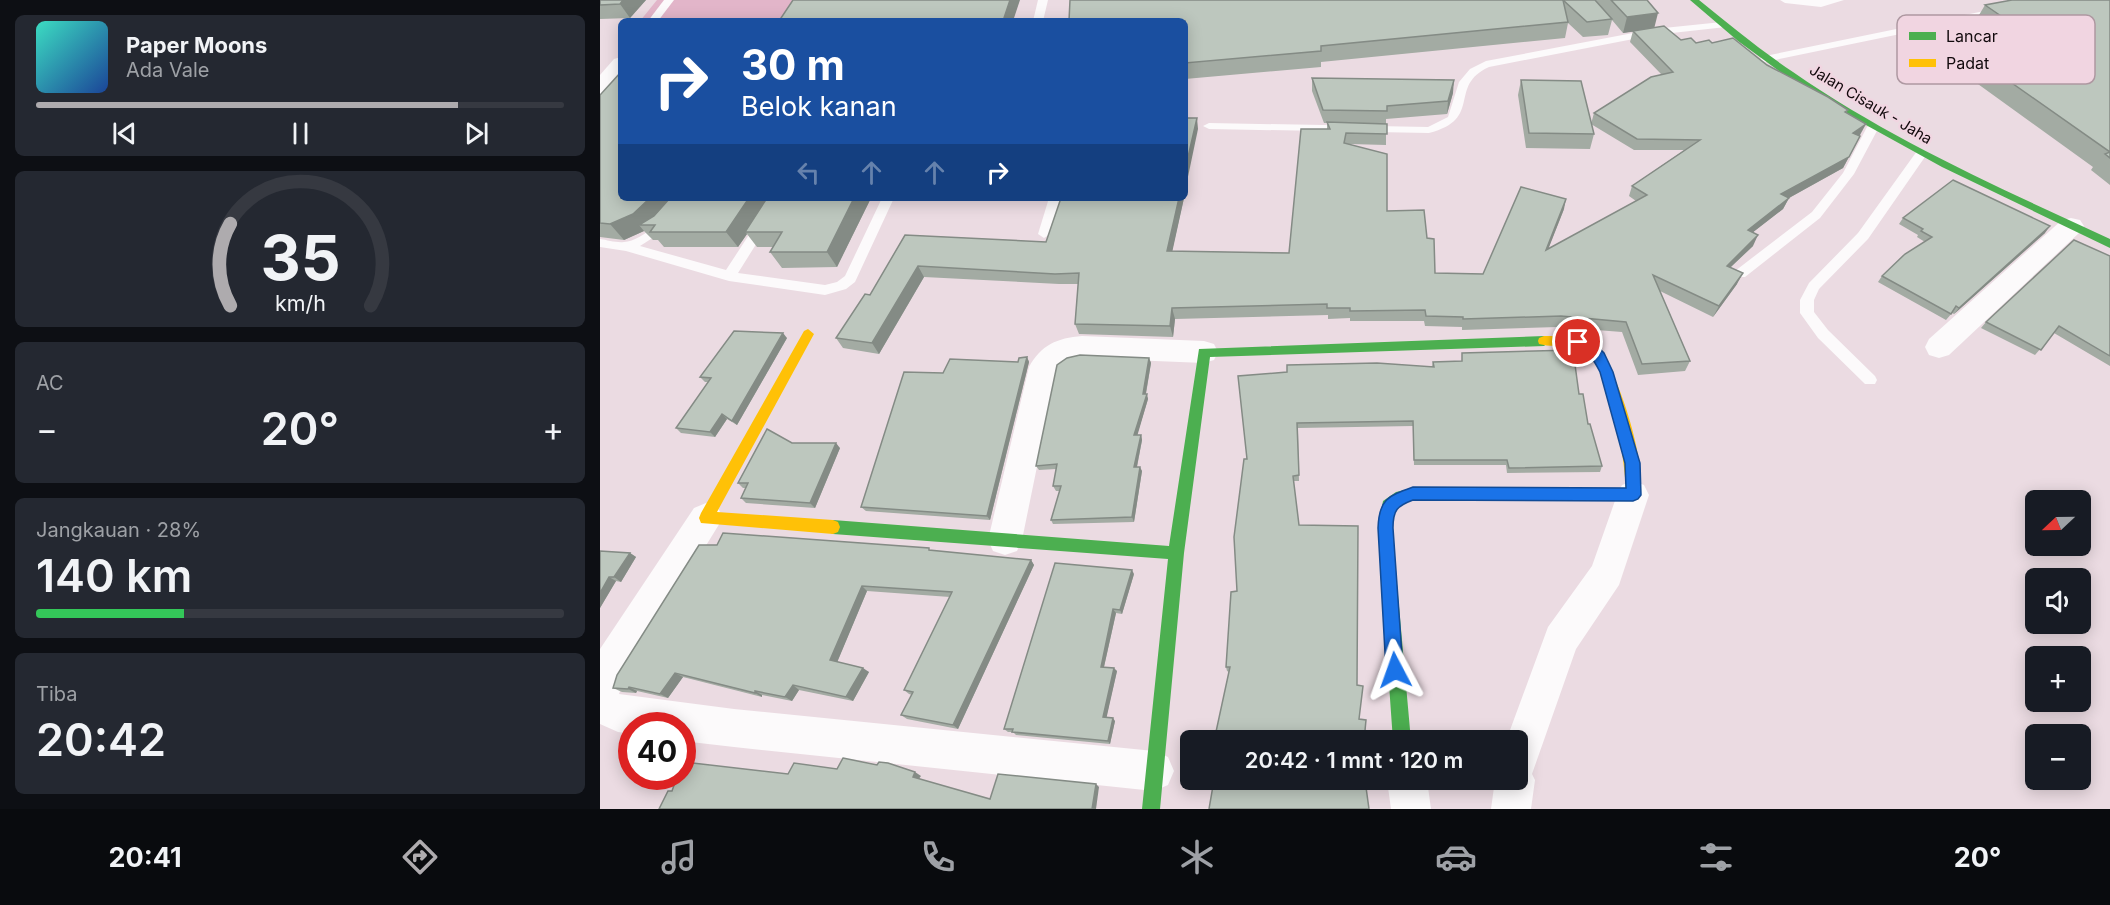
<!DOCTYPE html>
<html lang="id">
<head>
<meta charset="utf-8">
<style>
  :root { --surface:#171b24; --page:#242831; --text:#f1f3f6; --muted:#9ea1a6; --line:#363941; --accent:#aeabae }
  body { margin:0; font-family:Inter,sans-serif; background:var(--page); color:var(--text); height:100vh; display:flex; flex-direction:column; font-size:22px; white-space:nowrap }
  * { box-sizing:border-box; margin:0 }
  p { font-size:20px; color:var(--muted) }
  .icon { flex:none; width:33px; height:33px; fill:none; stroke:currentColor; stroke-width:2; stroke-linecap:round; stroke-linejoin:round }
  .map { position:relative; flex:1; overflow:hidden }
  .panel { display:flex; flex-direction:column; gap:15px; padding:15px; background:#0d0f14; width:600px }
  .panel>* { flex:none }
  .top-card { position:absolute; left:18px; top:18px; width:570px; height:183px; border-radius:9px; box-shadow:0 3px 15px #0003; background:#1a4fa0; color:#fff; overflow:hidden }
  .needle { width:39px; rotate:248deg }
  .fabs { position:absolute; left:1425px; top:490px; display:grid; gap:12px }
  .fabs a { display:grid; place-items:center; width:66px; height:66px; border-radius:9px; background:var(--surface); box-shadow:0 3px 15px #0003; font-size:30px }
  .speed { position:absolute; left:18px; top:712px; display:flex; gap:12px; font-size:30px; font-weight:700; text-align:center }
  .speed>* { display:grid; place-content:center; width:78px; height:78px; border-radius:50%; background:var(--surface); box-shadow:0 3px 15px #0003; line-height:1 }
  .speed .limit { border:9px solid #d22; background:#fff; color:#111 }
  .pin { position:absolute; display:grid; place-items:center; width:51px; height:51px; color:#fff; margin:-26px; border:3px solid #fff; border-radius:50%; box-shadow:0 2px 6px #0007 }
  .me { position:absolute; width:66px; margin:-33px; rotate:356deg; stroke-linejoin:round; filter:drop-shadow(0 0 4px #0008) }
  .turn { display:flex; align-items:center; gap:21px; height:126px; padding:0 24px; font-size:27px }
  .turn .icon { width:78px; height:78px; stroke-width:2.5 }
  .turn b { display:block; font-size:42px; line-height:51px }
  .lanes { display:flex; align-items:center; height:57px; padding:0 24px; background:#0003; justify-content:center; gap:30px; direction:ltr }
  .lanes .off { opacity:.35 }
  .big { font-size:45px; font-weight:600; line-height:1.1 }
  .panel .card { flex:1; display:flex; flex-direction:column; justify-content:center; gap:9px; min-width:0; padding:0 21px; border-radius:9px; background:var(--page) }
  .panel .dial { align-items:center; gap:0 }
  .dial svg { height:156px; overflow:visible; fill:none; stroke:var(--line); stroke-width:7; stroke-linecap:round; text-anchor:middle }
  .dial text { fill:var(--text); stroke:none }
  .song { display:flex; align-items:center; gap:18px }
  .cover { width:72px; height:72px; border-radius:9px; background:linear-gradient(135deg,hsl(170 70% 55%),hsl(220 70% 35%)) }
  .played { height:6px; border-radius:3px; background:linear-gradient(90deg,var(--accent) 80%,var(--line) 80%) }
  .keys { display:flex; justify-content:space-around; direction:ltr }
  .heat { display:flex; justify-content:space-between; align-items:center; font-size:33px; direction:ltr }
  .charge { height:9px; border-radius:4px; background:linear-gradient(90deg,#34c759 28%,var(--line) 0) }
  .trip { position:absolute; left:580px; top:730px; width:348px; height:60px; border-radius:9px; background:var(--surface); box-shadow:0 3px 15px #0003; font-weight:600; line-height:60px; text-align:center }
  .dock { display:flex; height:96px; justify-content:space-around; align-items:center; background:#090b0e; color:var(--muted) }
  .dock .icon { width:42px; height:42px }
  .dock .active { color:var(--accent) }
  .dock b { font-size:27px; color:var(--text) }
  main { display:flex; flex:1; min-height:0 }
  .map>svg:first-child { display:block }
</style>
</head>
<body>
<main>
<section class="panel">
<div class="card">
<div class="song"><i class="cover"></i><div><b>Paper Moons</b><p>Ada Vale</p></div></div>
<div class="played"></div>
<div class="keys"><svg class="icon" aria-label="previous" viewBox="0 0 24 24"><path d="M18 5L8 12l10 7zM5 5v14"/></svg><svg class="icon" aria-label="pause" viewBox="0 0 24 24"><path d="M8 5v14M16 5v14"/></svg><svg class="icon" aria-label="next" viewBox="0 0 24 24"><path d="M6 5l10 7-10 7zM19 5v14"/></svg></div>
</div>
<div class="card dial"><svg viewBox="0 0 100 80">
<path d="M14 69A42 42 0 1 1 86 69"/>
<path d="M14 69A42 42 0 0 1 14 27" stroke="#aeabae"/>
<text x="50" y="56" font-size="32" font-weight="700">35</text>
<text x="50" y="72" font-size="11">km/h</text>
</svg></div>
<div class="card"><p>AC</p>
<div class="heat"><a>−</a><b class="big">20°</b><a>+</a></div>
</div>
<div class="card"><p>Jangkauan · 28%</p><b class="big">140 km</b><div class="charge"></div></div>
<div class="card"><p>Tiba</p><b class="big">20:42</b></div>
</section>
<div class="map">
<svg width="1510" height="809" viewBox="0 0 1510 809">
  <rect width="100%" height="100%" fill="#ebdbe2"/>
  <!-- green -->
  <polygon fill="#e2b5c9" points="57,0 204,0 190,21 40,21"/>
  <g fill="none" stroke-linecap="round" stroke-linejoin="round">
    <!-- lane -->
    <g fill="#fcfafb" fill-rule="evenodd">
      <polygon points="64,0 74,0 58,21 48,21"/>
      <polygon points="438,0 448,0 443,21 433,21"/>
      <polygon points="1180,0 1244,0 1221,7 1185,3"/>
      <polygon points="1399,8 1404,11 1402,13 1165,62 1160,59 1165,56"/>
      <path d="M1122 22 1126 23V27L1054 35 889 67C847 86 884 119 829 133L609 129 603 126 609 123 828 127 848 117 859 82 870 69 886 61 1054 29Z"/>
      <polygon points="1273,124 1279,127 1254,174 1220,218 1145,277 1135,277 1133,274 1135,271 1212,212 1243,173 1267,127"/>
      <polygon points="1321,150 1327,154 1268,239 1219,289 1214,300 1214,312 1228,330 1275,376 1277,380 1275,384 1265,384 1218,338 1200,313 1200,300 1209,283 1258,233 1317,151"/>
      <path d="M81 198H93L65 230 40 246 126 270 173 198H185L138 273 225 285 237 282 245 276 282 198H294L255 282 246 289 225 295 129 281 26 251 0 247V239C7 240 17 243 24 242 44 241 70 213 81 198Z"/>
      <polygon points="449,198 461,198 450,234 444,238 438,234"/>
    </g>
    <!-- street -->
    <g fill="#fcfafb" fill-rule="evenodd">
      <path d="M21 57C21 73 19 90 0 94V75L14 59Z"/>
      <polygon points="1471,218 1480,220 1484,226 1480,232 1349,355 1339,358 1329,355 1325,347 1329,339 1462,220"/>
      <path d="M482 336 604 341 614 344 618 352 614 360 604 363 482 358C471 359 464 360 457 369L422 540 417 551 405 555 393 551 388 540 429 367C441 345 457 338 482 336Z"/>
      <polygon points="1033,481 1044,485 1049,495 1019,585 976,649 932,774 935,780 931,809 891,809 895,780 918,780 918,741 906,741 948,627 992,566 1017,495 1022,485"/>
      <polygon points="106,503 118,508 123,518 24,678 19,694 134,709 554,751 568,757 574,771 568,785 554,791 134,747 82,741 82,726 32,726 32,734 18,732 0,724 0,649 94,508"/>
      <polygon points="787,780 827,780 831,809 791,809"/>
    </g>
    <!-- fast -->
    <g fill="#4caf50" fill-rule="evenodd">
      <path d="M1090 0H1099C1130 25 1160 50 1193 72 1291 140 1402 189 1510 239V248L1342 167 1237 109 1187 77 1138 41Z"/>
      <polygon points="944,336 950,341 944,346 610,357 584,553 560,809 542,809 568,559 233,534 228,532 226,527 228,522 233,520 569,546 599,349"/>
      <polygon points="1033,484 1038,486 1040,495 1038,499 1033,501 813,500 805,502 795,509 792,528 811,741 793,741 778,528 783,501 796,492 813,488 1026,489"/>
    </g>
    <!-- slow -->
    <g fill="#ffc107" fill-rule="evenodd">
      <polygon points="208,329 214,334 117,512 233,520 238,522 240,527 238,532 233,534 101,523 99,518 101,513 204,331"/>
      <path d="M944 336C959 336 981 333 993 344 1016 361 1050 470 1038 494L1033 496 1028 494 1026 490C1025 460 1011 361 981 348 968 343 953 348 939 344L938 341 939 338Z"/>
    </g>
  </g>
  <!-- wall -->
  <g fill="#a3aba3">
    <polygon points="0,0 46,0 30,18 0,19"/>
    <polygon points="470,0 1047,0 1054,28 1081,40 1096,43 1112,43 1167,65 1248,110 1246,113 1260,135 1243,168 1189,198 1183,209 1153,232 1153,246 1131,267 1137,284 1113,317 1060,291 1090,361 1085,371 1038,375 1022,332 958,327 862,330 862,327 825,326 824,321 750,321 750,318 728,319 728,315 575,319 573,337 479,334 475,324 478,284 459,284 324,277 279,354 243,348 236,338 270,295 305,235 446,242 584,198 572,251 689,253 727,129 727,123 724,123 712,91 712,78 853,93 847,114 786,119 786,145 750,144 787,211 827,238 835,273 883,274 964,209 948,249 1036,201 1029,196 1032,186 1084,150 1034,150 991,124 994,134 990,149 926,148 918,95 921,80 991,124 994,113 1062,75 1030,42 1033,31 1023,33 1012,20 1008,35 983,37 968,23 965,38 721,62 721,67 585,79 585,21"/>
    <polygon points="1510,0 1510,185 1491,170 1493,167 1371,79 1355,82 1310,45 1319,29 1376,20 1385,5"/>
    <polygon points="0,95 21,198 271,198 237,267 182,268 170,252 173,247 157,247 147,234 138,247 64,247 58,240 53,240 44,231 24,240 0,237"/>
    <polygon points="1303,218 1445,233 1354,314 1352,313 1346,320 1278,282 1282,276 1325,242 1317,237 1318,235 1299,224"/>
    <polygon points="1510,256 1510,366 1454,333 1435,355 1381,328 1386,322"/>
    <polygon points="187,338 137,425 127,419 115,437 81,433 76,428 109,382 105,382 100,377"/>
    <polygon points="862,353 979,394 988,424 1002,466 1000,472 907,473 906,465 814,465 813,426 698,428 699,481 693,481 699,525 757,685 759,719 764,741 627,671 626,667 637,591 647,459 638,376 832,366 833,362 862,361"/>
    <polygon points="427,357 429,362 390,520 266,511 261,507 343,373 418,362"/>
    <polygon points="549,358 551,363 546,394 548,399 537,435 541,435 542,440 537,467 542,471 534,522 453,524 451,520 460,491 456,491 453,486 456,469 439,470 436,466"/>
    <polygon points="192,443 240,448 215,508 146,503 141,498 146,488 143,488 138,483"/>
    <polygon points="0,551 30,553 36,557 21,582 16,581 0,608"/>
    <polygon points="331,551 431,560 434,565 358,729 307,719 301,715 312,695 309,694 304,690 350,597 267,591 237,662 269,672 253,701 199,690 192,701 162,695 162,697 83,677 68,698 37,691 36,693 22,692 13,688"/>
    <polygon points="534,574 522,614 516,613 504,667 517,671 506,718 515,721 510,744 416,735 413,732 408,732 404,729"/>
  </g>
  <!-- shaded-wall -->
  <g fill="#848b85">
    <polygon points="23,0 46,0 30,18 20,4"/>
    <polygon points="410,0 420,0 413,21 403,21"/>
    <polygon points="1058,13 1054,29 1023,33 1027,17"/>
    <polygon points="1382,62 1371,79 1355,82 1365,65"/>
    <polygon points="854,80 853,93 847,114 848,101"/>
    <polygon points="597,118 598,129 585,191 585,170"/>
    <polygon points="1266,124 1260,135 1247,144 1253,133"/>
    <polygon points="1249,157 1243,168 1176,205 1181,194"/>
    <polygon points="50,198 78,198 51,225 39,225 44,231 24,240 10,224"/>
    <polygon points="149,198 170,198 145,232 147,234 138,247 126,232"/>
    <polygon points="254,198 271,198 237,267 227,252"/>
    <polygon points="579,198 584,198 570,262 567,251"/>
    <polygon points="1189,198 1183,209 1143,240 1148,230"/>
    <polygon points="966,199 964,209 944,260 946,250"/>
    <polygon points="1450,226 1445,233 1354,314 1359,308"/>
    <polygon points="1158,235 1153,246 1121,276 1127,266"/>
    <polygon points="318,266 324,277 279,354 272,343"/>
    <polygon points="1143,273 1137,284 1113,317 1119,306"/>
    <polygon points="572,308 575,319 573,337 570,326"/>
    <polygon points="183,333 187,338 137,425 132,421"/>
    <polygon points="427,357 429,362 390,520 387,516"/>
    <polygon points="549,358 551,363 545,398 543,394"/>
    <polygon points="547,394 548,399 536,440 534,435"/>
    <polygon points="122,414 127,419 115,437 110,432"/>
    <polygon points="541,435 542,440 536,471 534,467"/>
    <polygon points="236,443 240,448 215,508 210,503"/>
    <polygon points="540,467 542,471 534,522 532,517"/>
    <polygon points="30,553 36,557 21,582 14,577"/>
    <polygon points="431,560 434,565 358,729 353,725"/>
    <polygon points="532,570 534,574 522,614 520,610"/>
    <polygon points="9,577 16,581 0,608 0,593"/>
    <polygon points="262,586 267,591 236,665 230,660"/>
    <polygon points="513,609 516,613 503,671 501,667"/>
    <polygon points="263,668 269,672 253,701 246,697"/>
    <polygon points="514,668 517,671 506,720 503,717"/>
    <polygon points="75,673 83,677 68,698 60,694"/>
    <polygon points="193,685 199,690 192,701 185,697"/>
    <polygon points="29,687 37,691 36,693 28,689"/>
    <polygon points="155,691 162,695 162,697 155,693"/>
    <polygon points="513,718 515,721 510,744 508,741"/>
    <polygon points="315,772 321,776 318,780 313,777"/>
    <polygon points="496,784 499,787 496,809 492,809"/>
  </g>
  <!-- building -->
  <g fill="#bdc7be" stroke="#848b85" stroke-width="1.5">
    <polygon points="0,0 23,0 20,4 0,5"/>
    <polygon points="193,0 410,0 403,21 179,21"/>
    <polygon points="470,0 963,0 968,22 721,46 721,51 585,63 585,21 469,21"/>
    <polygon points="963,0 995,0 1012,19 987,22"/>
    <polygon points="1011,0 1047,0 1058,13 1027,17"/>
    <polygon points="1412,0 1510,0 1510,152 1382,62 1365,65 1319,29 1401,16 1385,5"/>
    <polygon points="1064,26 1081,40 1091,38 1096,43 1109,40 1112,43 1133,38 1167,65 1228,97 1248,110 1245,112 1266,124 1253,133 1260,136 1249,157 1181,194 1189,198 1148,230 1158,235 1127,266 1143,273 1119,306 1053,275 1090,361 1042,364 1026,322 961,316 863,319 863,317 826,316 825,310 750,311 750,308 727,308 727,304 572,308 570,326 475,324 479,273 455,274 318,266 272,343 236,338 265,294 270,295 305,235 446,242 461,198 579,198 567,251 689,253 701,129 730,129 727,122 787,124 787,134 746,133 744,143 787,154 787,211 824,210 827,238 834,239 835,273 883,274 921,187 966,199 946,250 1047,195 1032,186 1100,140 1037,139 994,113 1051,77 1073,72 1033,31"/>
    <polygon points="21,72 21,198 50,198 33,214 10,224 0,223 0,95"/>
    <polygon points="712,78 854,80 848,101 787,106 787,111 723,110"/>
    <polygon points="921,80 981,81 994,134 929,133"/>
    <polygon points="585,118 597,118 585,170"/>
    <polygon points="1510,152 1510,158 1505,154"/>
    <polygon points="1353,180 1450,226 1359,308 1356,306 1351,314 1282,276 1305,254 1332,237 1321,231 1323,229 1303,218"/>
    <polygon points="70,198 149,198 126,232 50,232 55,225 39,225 54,216"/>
    <polygon points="167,198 254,198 227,252 170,252 182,232 145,232"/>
    <polygon points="1474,240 1510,256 1510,356 1459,326 1441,350 1386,322"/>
    <polygon points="134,331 183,333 132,421 122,414 110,432 76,428 111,378 100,377"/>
    <polygon points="973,350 979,394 983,394 988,424 990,424 1002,466 909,468 907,460 814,460 813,421 697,423 699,475 693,476 699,525 758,526 757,685 763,686 759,719 766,720 764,741 614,741 630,667 626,667 631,592 637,591 634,537 644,459 647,459 638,376 687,372 687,365 777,363 834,367 833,362 862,361 862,353"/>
    <polygon points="480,355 549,358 543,394 547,394 534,435 541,435 534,467 540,467 532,517 451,520 461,486 453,486 457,464 436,466 457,365 467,358"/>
    <polygon points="427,357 387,516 261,507 304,372 343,373 350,359 418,362 419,358"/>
    <polygon points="167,429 192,443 236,443 210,503 141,498 148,483 138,483"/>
    <polygon points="123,533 329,548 329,550 431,560 353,725 301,715 313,692 304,690 352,592 262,586 230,660 263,668 246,697 193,685 185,697 155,691 155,693 75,673 60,694 29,687 28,689 13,688 17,675 99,545 117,545"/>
    <polygon points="0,551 30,553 14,577 9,577 0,593"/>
    <polygon points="455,563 532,570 520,610 513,609 501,667 514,668 503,717 513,718 508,741 412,732 413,729 404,729"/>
    <polygon points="243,758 277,765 279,762 288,763 315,772 313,777 390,799 398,774 496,784 492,809 59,809 68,791 72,791 77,777 82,777 82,765 84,762 188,774 194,763 237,769"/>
    <polygon points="614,780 765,780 769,809 609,809"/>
  </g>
  <!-- route -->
  <path fill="#1a73e8" stroke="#114b97" stroke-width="1.5" d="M978 338 995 344 1004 353 1013 372 1040 463 1041 495 1038 499 1033 501 813 500C797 506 793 510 793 528L803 670 801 676 795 678 789 676 786 670 778 528C779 499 788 496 813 487L1026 488 1025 463 1000 372C993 358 988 351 973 346L971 342 973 339Z"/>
  <g text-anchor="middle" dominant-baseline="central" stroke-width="4.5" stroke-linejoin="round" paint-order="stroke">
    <!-- far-street labels -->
    <g font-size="15" fill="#11090c" stroke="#f1d5e1">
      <text transform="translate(1271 104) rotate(31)">Jalan Cisauk - Jaha</text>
    </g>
  </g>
  <!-- legend -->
  <rect x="1297" y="15" width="198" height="69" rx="9" fill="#f1d5e1" stroke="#ae98a1" stroke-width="1.5"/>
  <rect x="1309" y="32" width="27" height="8" fill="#4caf50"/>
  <rect x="1309" y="59" width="27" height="8" fill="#ffc107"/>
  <g font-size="16" fill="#11090c">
    <text x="1346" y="42">Lancar</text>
    <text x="1346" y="69">Padat</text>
  </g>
</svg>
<div class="fabs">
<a><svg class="needle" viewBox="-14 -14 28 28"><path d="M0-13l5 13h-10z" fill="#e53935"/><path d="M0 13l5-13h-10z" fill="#9ea1a6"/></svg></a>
<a><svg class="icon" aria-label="sound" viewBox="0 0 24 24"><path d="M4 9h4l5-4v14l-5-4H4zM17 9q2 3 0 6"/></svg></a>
<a>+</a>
<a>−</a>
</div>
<div class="speed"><div class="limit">40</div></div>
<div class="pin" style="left:978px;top:342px;background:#d93025"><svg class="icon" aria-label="arrive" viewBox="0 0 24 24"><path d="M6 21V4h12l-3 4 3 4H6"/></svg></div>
<svg class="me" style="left:795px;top:670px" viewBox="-20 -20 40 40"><path d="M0-17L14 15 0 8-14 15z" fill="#1a73e8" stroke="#fff" stroke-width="4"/></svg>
<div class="trip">20:42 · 1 mnt · 120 m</div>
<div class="top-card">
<div class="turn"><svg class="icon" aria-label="right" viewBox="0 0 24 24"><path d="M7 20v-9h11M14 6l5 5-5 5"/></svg><div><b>30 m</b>Belok kanan</div></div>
<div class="lanes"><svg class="icon off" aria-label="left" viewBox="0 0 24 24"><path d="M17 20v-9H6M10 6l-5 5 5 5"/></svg><svg class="icon off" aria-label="ahead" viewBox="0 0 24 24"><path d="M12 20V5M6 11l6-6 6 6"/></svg><svg class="icon off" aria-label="ahead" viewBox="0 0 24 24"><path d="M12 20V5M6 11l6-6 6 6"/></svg><svg class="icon" aria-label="right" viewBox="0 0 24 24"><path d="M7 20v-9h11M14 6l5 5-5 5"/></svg></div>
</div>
</div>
</main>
<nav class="dock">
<b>20:41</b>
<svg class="icon active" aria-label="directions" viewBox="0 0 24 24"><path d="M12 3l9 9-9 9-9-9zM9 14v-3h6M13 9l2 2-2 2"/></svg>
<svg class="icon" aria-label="music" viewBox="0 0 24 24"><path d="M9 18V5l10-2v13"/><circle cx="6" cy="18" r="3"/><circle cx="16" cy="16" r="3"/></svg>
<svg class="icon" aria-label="phone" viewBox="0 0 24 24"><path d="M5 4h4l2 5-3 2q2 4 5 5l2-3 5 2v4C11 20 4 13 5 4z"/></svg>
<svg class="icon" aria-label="climate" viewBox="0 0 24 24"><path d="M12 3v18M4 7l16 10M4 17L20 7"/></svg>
<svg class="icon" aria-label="car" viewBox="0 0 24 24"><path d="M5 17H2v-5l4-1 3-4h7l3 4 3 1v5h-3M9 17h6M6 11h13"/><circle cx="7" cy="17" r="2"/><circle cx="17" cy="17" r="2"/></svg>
<svg class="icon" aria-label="filters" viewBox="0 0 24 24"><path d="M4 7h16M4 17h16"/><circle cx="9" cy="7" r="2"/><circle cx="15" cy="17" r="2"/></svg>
<b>20°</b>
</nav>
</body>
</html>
